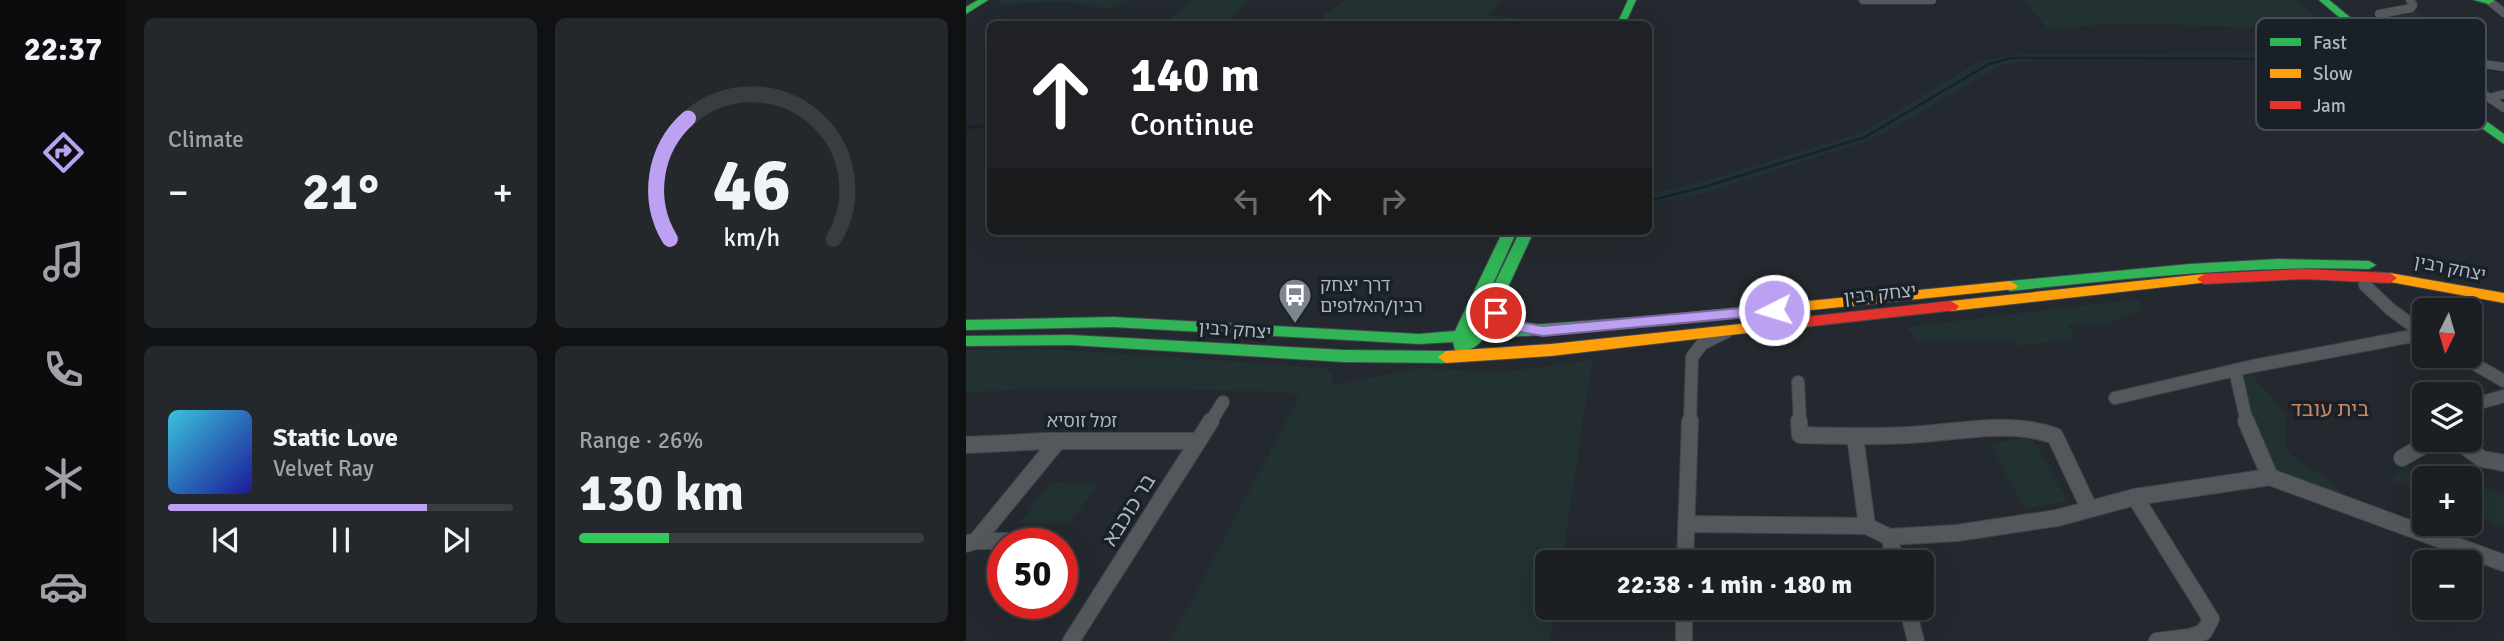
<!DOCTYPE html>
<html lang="en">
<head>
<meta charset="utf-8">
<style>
  :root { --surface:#1b1f23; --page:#24272b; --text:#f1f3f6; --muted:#a0a2a6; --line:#393d41; --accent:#bca0f2 }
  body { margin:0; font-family:Signika,"Noto Sans Hebrew",sans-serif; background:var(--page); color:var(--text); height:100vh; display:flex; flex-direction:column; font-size:26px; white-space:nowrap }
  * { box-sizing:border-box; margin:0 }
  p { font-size:23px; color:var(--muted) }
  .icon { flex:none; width:38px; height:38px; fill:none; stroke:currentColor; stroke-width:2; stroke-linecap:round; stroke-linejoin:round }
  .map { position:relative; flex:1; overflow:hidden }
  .side { display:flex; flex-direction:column; gap:18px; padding:18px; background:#0f1113; width:840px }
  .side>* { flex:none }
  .hud { position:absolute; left:21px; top:21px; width:665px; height:214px; border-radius:10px; box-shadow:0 7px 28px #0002,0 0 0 2px var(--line); background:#202124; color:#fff; overflow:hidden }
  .needle { width:46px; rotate:185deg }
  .controls { position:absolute; left:1446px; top:298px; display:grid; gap:14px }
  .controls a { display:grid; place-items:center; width:70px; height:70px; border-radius:10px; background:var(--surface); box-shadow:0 7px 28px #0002,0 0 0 2px var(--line); font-size:35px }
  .speed { position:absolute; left:21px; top:528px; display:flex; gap:14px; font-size:35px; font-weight:700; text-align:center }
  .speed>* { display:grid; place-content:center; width:91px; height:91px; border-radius:50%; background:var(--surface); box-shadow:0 7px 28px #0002,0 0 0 2px var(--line); line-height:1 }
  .speed .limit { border:10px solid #d22; background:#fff; color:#111 }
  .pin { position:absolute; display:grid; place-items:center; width:60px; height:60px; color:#fff; margin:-30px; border:4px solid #fff; border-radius:50%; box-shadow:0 2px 7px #0007 }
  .me { position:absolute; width:77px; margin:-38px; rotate:265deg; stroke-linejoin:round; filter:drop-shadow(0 0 5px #0008) }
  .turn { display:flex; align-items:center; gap:24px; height:147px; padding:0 28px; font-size:32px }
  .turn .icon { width:91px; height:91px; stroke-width:2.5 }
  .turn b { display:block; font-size:49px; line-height:60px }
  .lanes { display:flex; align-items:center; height:66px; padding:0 28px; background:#0003; justify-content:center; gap:35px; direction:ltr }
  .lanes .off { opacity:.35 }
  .big { font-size:52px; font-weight:800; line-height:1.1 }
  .side .widget { flex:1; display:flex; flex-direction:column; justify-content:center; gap:10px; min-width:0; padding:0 24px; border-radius:10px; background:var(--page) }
  .side .dial { align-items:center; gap:0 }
  .dial svg { height:182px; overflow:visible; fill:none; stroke:var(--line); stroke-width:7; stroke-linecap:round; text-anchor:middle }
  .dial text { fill:var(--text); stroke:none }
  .song { display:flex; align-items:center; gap:21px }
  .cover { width:84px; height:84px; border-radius:10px; background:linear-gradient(135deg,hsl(190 70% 55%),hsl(240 70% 35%)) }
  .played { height:7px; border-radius:4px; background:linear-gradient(90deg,var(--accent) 75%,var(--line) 75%) }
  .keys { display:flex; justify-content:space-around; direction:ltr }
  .heat { display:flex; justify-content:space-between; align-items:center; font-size:38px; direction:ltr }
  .charge { height:10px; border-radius:5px; background:linear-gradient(90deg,#34c759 26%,var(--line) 0) }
  .side .tiles { flex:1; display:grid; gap:18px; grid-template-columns:repeat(2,1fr) }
  .trip { position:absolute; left:569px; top:550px; width:399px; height:70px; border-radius:10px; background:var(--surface); box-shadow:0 7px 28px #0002,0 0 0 2px var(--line); font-weight:800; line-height:70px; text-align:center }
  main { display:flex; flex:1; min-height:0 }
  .tabs { display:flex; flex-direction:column; width:126px; justify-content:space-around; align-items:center; background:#0b0c0e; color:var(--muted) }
  .tabs .icon { width:49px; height:49px }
  .tabs .selected { color:var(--accent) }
  .tabs b { font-size:32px; color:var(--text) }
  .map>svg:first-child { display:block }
</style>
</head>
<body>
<main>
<nav class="tabs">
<b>22:37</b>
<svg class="icon selected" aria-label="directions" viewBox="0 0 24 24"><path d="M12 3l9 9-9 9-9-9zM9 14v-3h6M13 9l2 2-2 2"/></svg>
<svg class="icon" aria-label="music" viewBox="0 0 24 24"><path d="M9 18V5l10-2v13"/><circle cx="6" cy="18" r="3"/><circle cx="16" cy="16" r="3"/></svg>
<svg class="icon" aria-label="phone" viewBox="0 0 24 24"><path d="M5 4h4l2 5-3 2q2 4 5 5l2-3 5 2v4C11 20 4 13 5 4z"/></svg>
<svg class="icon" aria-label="climate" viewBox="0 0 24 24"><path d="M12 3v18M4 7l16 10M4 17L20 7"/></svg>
<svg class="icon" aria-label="car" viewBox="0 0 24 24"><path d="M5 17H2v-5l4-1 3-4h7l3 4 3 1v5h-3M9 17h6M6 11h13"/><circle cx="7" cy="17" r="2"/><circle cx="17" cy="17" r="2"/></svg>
</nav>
<section class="side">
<div class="tiles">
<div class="widget"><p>Climate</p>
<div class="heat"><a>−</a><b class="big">21°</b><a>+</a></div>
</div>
<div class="widget dial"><svg viewBox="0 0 100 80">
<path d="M14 69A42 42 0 1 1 86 69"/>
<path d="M14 69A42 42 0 0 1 22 16" stroke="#bca0f2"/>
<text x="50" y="56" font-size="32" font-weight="700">46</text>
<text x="50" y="72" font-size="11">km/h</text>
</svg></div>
<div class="widget">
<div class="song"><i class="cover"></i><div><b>Static Love</b><p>Velvet Ray</p></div></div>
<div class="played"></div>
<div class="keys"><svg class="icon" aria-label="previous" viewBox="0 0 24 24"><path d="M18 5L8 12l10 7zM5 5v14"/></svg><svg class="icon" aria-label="pause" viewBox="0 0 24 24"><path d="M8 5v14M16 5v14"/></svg><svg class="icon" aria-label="next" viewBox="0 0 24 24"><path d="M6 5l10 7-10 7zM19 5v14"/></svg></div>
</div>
<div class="widget"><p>Range · 26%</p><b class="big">130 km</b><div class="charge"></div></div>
</div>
</section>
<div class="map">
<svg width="1538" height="641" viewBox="0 0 1538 641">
  <rect width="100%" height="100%" fill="#24292f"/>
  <!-- green -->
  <g fill="#223233">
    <polygon points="36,0 164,0 144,9 102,2 31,4"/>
    <polygon points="225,0 282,0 260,24 200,24"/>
    <polygon points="380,0 536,0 523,15 555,19 559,24 361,24 357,15"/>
    <polygon points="1057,0 1330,0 1366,30 1151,23 1083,30"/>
    <polygon points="1449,10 1513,56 1517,60 1471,53 1419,14"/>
    <polygon points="1058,54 1397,55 1406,62 1332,59 1048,62 1034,66 919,133 896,142 739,193 683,203 683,194 726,185 882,137 900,130 1014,61"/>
    <polygon points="1171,299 1178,309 1138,325 1102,325 1109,338 1053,346 1050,340 950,340 941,327"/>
    <polygon points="87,349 359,368 366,374 366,386 451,368 538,372 626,360 596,562 581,562 581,607 589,607 584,641 204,641 333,397 323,392 116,387 0,392 0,350"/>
    <polygon points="1285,374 1320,413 1319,447 1328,458 1362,479 1381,499 1309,472 1291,435 1275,381"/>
    <polygon points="1065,437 1102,501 1058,508 1024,444"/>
    <polygon points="1440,467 1464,478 1458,478 1458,492 1424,479"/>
    <polygon points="85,482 133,484 103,523 54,523"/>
    <polygon points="1507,486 1538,493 1538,526 1503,513 1503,494 1510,496"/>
  </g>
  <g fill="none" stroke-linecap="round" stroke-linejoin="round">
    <!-- stream -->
    <g stroke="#16222f" stroke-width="2.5">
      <polyline points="1478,64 1538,71"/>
      <polyline points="0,128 24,125"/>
      <polyline points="682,201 738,187 899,137 1023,64 1045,58 1423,59"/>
    </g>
    <defs>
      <g id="street-far2">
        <polyline points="897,0 966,0"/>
        <polyline points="1444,0 1447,5 1445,8 1413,14 1479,67 1538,108"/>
        <polyline points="1522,0 1538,13"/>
        <polyline points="1468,57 1538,67"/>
        <polyline points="1526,100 1527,97 1538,94"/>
      </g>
      <g id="street-far1">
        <polyline points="1399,285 1424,309 1458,334"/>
        <polyline points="1493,355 1538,381"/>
        <polyline points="1269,370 1281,423"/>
        <polyline points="832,382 834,423"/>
        <polyline points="1149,398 1287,366 1457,334"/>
        <polyline points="1503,406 1538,396"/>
        <polyline points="244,423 257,402"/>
        <polyline points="724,423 726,357 736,344 760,332"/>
      </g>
      <g id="street">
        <path d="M833 421 834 435C870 436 907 437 943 435 990 433 1043 419 1089 436L1123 508"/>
        <polyline points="1280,421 1304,477"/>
        <polyline points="889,436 901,526"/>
        <polyline points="1489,439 1516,459 1538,463"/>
        <polyline points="0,445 80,441 232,441"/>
        <polyline points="1436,458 1469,439"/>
        <polyline points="1169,497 1245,619 1238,632 1224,637 1191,641"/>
        <polyline points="720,524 901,526 923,537 991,533 1091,518 1169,497 1304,477 1538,563"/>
        <polyline points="923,537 930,562"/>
        <polyline points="10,541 79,541"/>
        <polyline points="0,544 10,541 92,441"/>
        <polyline points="719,562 724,421"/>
        <polyline points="718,607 718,641"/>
        <polyline points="941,607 950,641"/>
        <polyline points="105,641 245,421"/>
      </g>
      <g id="fast">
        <polygon points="12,0 22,0 0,14 0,7"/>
        <polygon points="662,0 670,0 659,24 651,24"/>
        <polygon points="1353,0 1363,0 1447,69 1538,134 1538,144 1439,73"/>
        <polygon points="1508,0 1527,0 1528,1 1523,4"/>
        <path d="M537 231H551L506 330 554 231H568L523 328 701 315 709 320 701 325 517 339C510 348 500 353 489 350L487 342 453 344 147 327 0 330V320L147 317 453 334 489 331Z"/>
        <path d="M1313 259 1403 261 1410 265 1403 269C1282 265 1164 278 1044 291L1036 286 1044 281 1224 264Z"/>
        <polygon points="105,335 378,350 480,351 488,357 480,363 378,362 105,345 0,346 0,336"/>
      </g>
      <g id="slow">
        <polygon points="1424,273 1538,293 1538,303 1419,281 1417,278"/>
        <polygon points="1238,274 1243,276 1245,279 1243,282 985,311 977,306 985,301"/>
        <polygon points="1044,281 1052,286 1049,289 701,325 693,320 701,315"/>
        <polygon points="784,323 792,328 790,332 585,356 480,363 472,357 480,351 585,344"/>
      </g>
      <g id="jam">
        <polygon points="1337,269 1424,273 1431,278 1424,283 1337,279 1238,284 1231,279 1238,274"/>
        <polygon points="985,301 993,306 990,310 784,333 776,328 784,323"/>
      </g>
    </defs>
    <!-- street-far2 casing -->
    <use href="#street-far2" stroke="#41464c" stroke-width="9"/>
    <!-- street-far1 casing -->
    <use href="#street-far1" stroke="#41464c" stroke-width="14"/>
    <!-- street casing -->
    <use href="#street" stroke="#41464c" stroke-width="18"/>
    <!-- fast casing -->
    <use href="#fast" stroke="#41464c" stroke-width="2"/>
    <!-- slow casing -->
    <use href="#slow" stroke="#41464c" stroke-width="2"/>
    <!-- jam casing -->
    <use href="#jam" stroke="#41464c" stroke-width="2"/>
    <!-- street-far2 -->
    <use href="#street-far2" stroke="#54585d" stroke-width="8"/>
    <!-- street-far1 -->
    <use href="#street-far1" stroke="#54585d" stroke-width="12"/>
    <!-- street -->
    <use href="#street" stroke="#54585d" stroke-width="16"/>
    <!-- fast -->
    <use href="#fast" fill="#30b455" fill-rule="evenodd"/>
    <!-- slow -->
    <use href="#slow" fill="#ff9f0a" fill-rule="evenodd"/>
    <!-- jam -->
    <use href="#jam" fill="#e5322d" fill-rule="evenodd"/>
  </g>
  <!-- route -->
  <polygon fill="#bca0f2" stroke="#7a689d" stroke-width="2" points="808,305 813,307 815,310 813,314 577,336 543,330 522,313 530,308 553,322 577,326"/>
  <!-- icons -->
  <defs>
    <symbol id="bus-pin" viewBox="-11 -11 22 30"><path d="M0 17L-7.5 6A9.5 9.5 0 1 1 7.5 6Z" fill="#7d858e" stroke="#192028"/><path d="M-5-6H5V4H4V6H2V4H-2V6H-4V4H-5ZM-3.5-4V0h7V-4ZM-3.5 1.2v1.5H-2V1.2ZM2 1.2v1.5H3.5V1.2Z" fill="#fff"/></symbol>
  </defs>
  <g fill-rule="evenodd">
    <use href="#bus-pin" x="310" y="276" width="38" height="52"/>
  </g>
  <g text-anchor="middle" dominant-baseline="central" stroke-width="7" stroke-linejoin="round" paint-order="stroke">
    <!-- street labels -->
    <g font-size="18" fill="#adb6c1" stroke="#192028">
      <text transform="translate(1484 268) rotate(11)">יצחק רבין</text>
      <text transform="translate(914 294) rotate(-6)">יצחק רבין</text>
      <text transform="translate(269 330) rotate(4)">יצחק רבין</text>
      <text x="116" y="421">זמל זוסיא</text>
    </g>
    <!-- poi labels -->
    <g font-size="18" fill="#adb6c1" stroke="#192028" text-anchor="start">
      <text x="354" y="285">דרך יצחק<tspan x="354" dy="21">רבין/האלופים</tspan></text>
    </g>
    <!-- quarter labels -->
    <g font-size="21" fill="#c98760" stroke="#192028">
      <text x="1364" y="409">בית עובד</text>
    </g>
    <!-- near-street labels -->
    <g font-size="21" fill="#adb6c1" stroke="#192028">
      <text transform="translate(163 510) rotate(-58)">בר כוכבא</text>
    </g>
  </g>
  <!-- legend -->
  <rect x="1290" y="18" width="230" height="112" rx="10" fill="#192028" stroke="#454d56" stroke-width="2"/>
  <rect x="1304" y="38" width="31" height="8" fill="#30b455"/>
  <rect x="1304" y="69" width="31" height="9" fill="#ff9f0a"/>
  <rect x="1304" y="101" width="31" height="8" fill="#e5322d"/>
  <g font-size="19" fill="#adb6c1">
    <text x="1347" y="49">Fast</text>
    <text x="1347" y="80">Slow</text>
    <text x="1347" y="112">Jam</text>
  </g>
</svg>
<div class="controls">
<a><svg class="needle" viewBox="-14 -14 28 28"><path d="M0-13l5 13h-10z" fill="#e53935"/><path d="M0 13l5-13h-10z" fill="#a0a2a6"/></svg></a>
<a><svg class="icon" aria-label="layers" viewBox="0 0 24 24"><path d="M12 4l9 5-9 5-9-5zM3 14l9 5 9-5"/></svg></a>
<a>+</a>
<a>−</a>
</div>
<div class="speed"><div class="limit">50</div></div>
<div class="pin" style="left:530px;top:313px;background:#d93025"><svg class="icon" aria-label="arrive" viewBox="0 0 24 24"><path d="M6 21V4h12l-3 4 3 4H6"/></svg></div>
<svg class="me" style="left:808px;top:310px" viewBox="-20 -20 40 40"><circle r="17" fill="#bca0f2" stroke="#fff" stroke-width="3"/><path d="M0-11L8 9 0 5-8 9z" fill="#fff"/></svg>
<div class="trip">22:38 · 1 min · 180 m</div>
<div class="hud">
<div class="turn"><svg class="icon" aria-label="ahead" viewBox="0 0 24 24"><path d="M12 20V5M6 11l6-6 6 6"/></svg><div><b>140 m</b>Continue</div></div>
<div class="lanes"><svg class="icon off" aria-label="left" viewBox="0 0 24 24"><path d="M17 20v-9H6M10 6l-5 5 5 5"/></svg><svg class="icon" aria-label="ahead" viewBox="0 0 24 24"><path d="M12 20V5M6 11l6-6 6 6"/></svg><svg class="icon off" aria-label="right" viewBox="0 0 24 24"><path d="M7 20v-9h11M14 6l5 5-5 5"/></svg></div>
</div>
</div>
</main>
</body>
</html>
